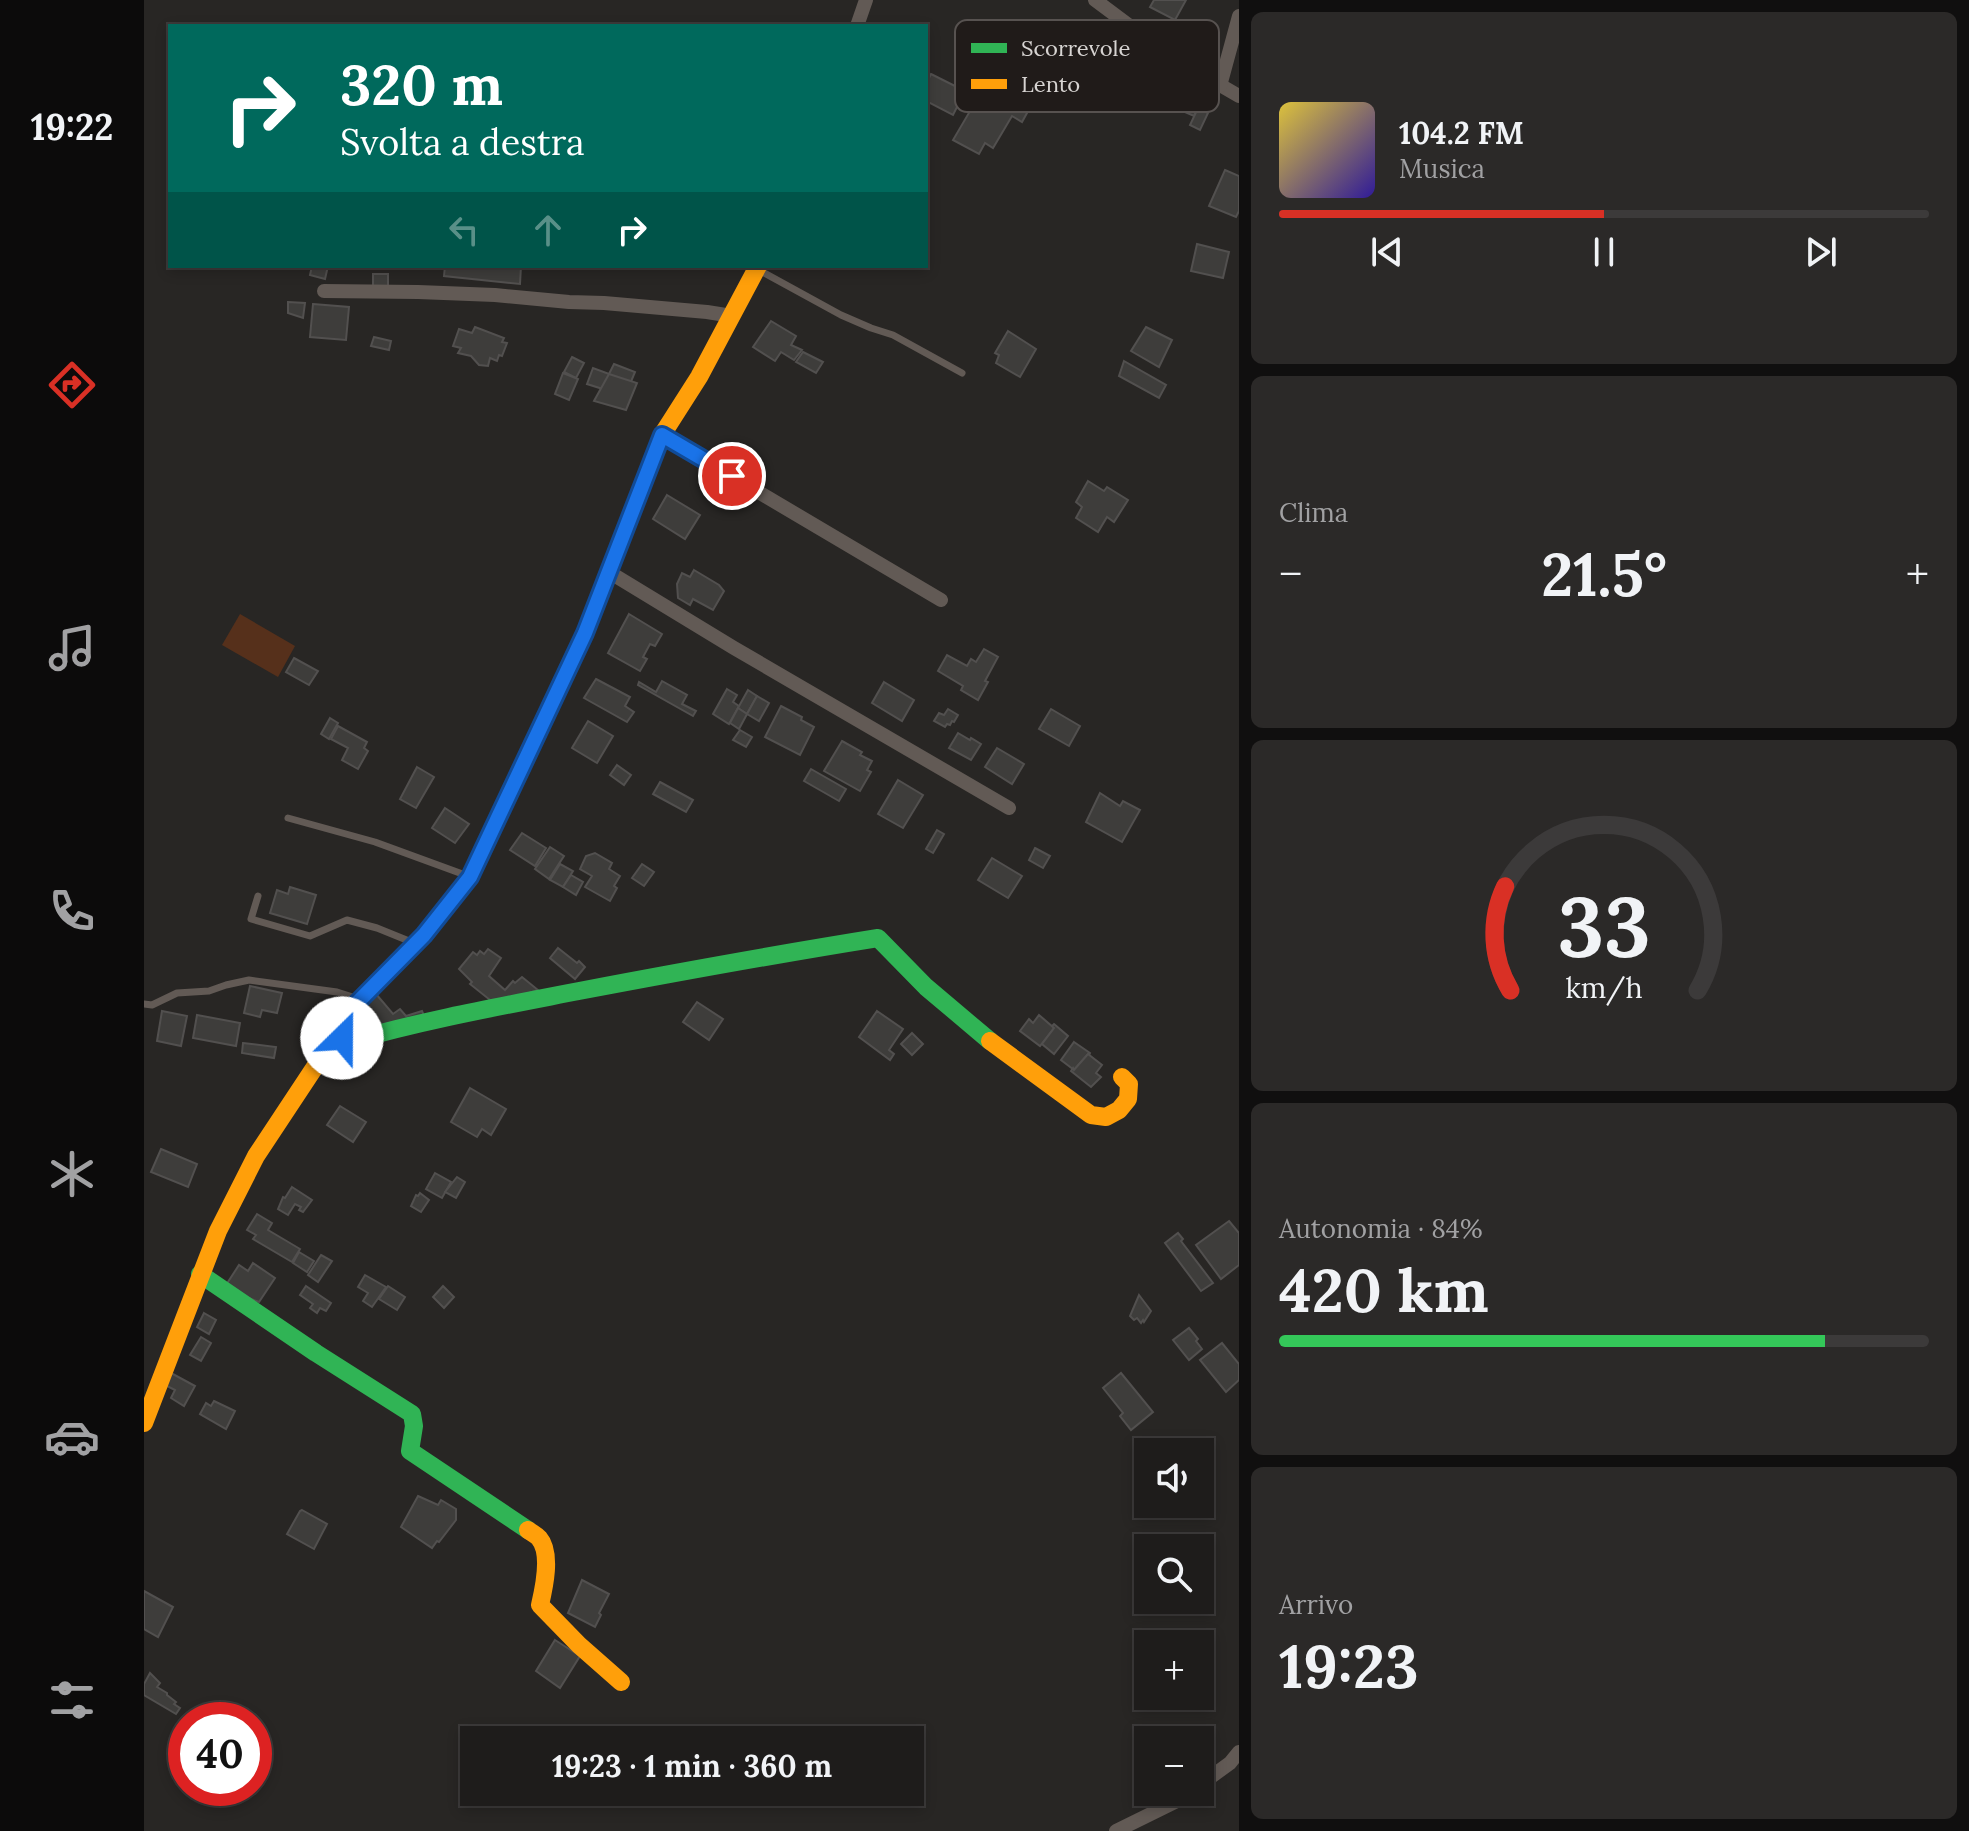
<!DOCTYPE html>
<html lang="it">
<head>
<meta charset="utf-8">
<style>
  :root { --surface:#1e1c1b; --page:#2b2928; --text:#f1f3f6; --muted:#a1a1a3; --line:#3c3a3a; --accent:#d93025 }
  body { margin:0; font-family:Lora,serif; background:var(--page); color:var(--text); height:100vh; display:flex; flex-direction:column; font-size:30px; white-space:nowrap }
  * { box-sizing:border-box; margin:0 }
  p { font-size:26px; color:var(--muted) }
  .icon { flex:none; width:44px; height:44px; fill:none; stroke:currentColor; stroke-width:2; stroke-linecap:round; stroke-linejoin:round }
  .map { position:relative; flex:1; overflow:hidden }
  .side { display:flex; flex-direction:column; gap:12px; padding:12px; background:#100f0f; width:730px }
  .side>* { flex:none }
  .hud { position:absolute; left:24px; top:24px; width:760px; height:244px; border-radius:0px; box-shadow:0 4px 12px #0003,0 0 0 2px var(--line); background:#00695c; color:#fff; overflow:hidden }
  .buttons { position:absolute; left:990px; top:1438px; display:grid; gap:16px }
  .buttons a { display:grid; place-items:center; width:80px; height:80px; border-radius:0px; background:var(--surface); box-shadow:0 4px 12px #0003,0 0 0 2px var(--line); font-size:40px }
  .speed { position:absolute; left:24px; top:1702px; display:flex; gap:16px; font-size:40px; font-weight:700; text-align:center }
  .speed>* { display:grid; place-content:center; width:104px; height:104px; border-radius:50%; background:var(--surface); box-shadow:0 4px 12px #0003,0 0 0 2px var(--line); line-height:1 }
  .speed .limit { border:12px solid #d22; background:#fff; color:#111 }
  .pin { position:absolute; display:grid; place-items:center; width:68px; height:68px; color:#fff; margin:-34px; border:4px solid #fff; border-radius:50%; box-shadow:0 2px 8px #0007 }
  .me { position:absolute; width:88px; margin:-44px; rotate:23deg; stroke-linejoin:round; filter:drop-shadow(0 0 6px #0008) }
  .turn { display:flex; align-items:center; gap:28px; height:168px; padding:0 40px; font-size:36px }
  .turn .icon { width:104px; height:104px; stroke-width:2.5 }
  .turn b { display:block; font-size:56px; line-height:68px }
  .lanes { display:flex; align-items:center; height:76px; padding:0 40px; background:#0003; justify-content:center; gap:40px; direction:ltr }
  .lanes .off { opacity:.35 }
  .big { font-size:60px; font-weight:700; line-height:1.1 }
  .side .card { flex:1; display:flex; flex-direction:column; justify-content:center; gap:12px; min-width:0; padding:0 28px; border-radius:12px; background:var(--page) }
  .side .dial { align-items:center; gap:0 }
  .dial svg { height:208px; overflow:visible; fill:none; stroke:var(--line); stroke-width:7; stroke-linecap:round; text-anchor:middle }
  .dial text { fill:var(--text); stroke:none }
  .song { display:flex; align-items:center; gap:24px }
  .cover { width:96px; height:96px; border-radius:12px; background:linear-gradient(135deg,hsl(50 70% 55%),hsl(250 70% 35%)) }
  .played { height:8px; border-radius:4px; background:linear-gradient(90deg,var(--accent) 50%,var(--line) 50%) }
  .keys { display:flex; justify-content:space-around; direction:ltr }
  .heat { display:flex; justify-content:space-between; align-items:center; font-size:44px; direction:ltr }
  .charge { height:12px; border-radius:6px; background:linear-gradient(90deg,#34c759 84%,var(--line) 0) }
  .trip { position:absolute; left:316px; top:1726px; width:464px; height:80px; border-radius:0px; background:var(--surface); box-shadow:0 4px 12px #0003,0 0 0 2px var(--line); font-weight:700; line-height:80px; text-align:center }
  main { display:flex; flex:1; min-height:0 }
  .menu { display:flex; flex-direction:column; width:144px; justify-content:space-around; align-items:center; background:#0c0b0b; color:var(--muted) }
  .menu .icon { width:56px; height:56px }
  .menu .active { color:var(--accent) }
  .menu b { font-size:36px; color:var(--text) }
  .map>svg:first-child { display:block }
</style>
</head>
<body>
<main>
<nav class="menu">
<b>19:22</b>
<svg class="icon active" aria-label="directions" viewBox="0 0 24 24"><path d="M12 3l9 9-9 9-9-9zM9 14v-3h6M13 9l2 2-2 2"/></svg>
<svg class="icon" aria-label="music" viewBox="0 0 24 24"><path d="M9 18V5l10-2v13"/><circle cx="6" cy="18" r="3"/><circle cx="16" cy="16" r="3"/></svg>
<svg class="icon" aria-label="phone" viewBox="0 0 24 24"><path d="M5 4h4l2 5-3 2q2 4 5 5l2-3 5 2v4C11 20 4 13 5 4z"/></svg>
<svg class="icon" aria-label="climate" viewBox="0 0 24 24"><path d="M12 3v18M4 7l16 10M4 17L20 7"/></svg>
<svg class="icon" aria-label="car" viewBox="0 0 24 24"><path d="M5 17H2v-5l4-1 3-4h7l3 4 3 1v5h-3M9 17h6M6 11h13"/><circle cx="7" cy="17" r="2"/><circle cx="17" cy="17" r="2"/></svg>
<svg class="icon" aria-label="filters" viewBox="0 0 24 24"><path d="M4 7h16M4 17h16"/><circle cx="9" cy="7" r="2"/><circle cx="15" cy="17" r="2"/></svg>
</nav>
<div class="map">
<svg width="1095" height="1831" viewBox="0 0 1095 1831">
  <rect width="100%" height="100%" fill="#282624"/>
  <!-- green -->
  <polygon fill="#56301b" points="96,614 151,646 134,677 78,645"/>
  <!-- building -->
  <g fill="#3e3d3b" stroke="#52504f" stroke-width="2">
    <polygon points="1010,0 1042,0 1031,20 1006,7"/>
    <polygon points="787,74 821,91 809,115 782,101 782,84"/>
    <polygon points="846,77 889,102 878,122 868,116 849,148 841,143 835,154 809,140"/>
    <polygon points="1038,83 1061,94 1050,116 1027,106"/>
    <polygon points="1054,108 1064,113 1056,130 1046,125"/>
    <polygon points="1081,170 1095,176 1095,211 1092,217 1065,206"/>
    <polygon points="1053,244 1085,252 1079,278 1047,271"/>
    <polygon points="168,266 184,266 181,279 166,275"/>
    <polygon points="301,266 377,266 376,284 300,276"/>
    <polygon points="229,274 244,274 244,287 229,288"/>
    <polygon points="144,302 161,303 159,318 144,313"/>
    <polygon points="169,304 205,307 202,340 166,337"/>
    <polygon points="627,321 652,336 647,345 658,350 650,360 637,352 631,361 609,347"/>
    <polygon points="331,327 360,338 358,342 363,343 358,356 355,355 353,361 346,358 344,366 335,365 327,356 314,353 317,348 309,346 315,329 328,333"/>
    <polygon points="1002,327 1028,340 1015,367 987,351"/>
    <polygon points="864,331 892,349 876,377 852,363 855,355 851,353"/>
    <polygon points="230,337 247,341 245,350 227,346"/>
    <polygon points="659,352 679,362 672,373 652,362"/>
    <polygon points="428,357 440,363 432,378 420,372"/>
    <polygon points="980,361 1022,385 1015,398 975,376"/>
    <polygon points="470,364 491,372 481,396 443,384 449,368 465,374"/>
    <polygon points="419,373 434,379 425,400 411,394"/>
    <polygon points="465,374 493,383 482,410 450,401"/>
    <polygon points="944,481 960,491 963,487 984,500 970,522 963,517 954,532 932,518 938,507 932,502"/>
    <polygon points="523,495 556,515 541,539 509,519"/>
    <polygon points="550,570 575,585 580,591 569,610 549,599 546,605 534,598 533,584 538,573 546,577"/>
    <polygon points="485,614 518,634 511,646 506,644 499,657 503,659 496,671 464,653"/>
    <polygon points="840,649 854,657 841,681 844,682 834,700 817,690 819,686 794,671 803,655 823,666 827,659 832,662"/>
    <polygon points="150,658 174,671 165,685 142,672"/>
    <polygon points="452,679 486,697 481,706 490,712 483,722 440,698"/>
    <polygon points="518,681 543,695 538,704 552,711 549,716 494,685 495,682 512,692"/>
    <polygon points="740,682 770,700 758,721 728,703"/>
    <polygon points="583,689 593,695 589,702 595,706 585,724 569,714"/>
    <polygon points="604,690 613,696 603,714 594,708"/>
    <polygon points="613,696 625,703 615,721 603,714"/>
    <polygon points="637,706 658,717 657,720 670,727 656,755 621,737"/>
    <polygon points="594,708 603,714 595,729 586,723"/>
    <polygon points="804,709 814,715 810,722 808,721 806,725 803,724 801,727 790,721 795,713 800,715"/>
    <polygon points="907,709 936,726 925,746 895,729"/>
    <polygon points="186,718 194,723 185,739 177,734"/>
    <polygon points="444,721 469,736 453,763 428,748"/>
    <polygon points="194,726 223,742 220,748 224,751 214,769 198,760 204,748 187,739"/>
    <polygon points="596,730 608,737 602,747 589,740"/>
    <polygon points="814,733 826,740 827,738 837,744 827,760 805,748"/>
    <polygon points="698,741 718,752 716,755 728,761 723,770 727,772 716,791 680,771"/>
    <polygon points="853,748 880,764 868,784 841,767"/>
    <polygon points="473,765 487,775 480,785 466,775"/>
    <polygon points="273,767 290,777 272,808 256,799"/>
    <polygon points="667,769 702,789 695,801 660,781"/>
    <polygon points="754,780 779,795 759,828 734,814"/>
    <polygon points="516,782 549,800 542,812 509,794"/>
    <polygon points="956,793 976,806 979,801 996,810 978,842 942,822"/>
    <polygon points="301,808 325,824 311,843 288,828"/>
    <polygon points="793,830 800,834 789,853 782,849"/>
    <polygon points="378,833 402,848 391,866 366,850"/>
    <polygon points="406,847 420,856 405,879 391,869"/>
    <polygon points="891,848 906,856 899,868 885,860"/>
    <polygon points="451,853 468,863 465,869 476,876 470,886 473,888 466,901 441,887 448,876 436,869 442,856"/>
    <polygon points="848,858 878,876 864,898 834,880"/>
    <polygon points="416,864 429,871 419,887 406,880"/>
    <polygon points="498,864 510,872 500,886 488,878"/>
    <polygon points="427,875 439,882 432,895 419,887"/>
    <polygon points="146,887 172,895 163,924 126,913 133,890 144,894"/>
    <polygon points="414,948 433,963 435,961 441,967 431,979 406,958"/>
    <polygon points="344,949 357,958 345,976 361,990 369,981 371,983 378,977 394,990 351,1004 326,984 328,982 315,969 329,952 333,955 336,951 340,954"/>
    <polygon points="106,986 138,993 133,1013 118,1010 116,1017 100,1013"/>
    <polygon points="232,994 249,1014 256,1009 262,1016 278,1011 281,1018 231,1027 219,1012 224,1008 222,1006"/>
    <polygon points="553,1002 579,1019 565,1040 539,1022"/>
    <polygon points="18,1011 43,1016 37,1046 13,1041"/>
    <polygon points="733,1011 759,1029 745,1050 750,1054 746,1060 715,1037"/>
    <polygon points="53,1015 96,1023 92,1046 49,1038"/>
    <polygon points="895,1015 910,1028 896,1046 876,1031 885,1019 889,1023"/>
    <polygon points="910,1024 924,1036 910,1054 898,1044 910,1028 908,1026"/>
    <polygon points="768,1033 779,1044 768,1055 757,1044"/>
    <polygon points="930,1042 946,1053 945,1055 944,1054 930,1070 917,1060"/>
    <polygon points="99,1043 132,1047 130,1058 98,1053"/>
    <polygon points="944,1054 958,1065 952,1073 957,1077 947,1087 927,1071 929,1068 930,1070"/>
    <polygon points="326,1088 362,1109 347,1135 338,1129 333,1137 307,1122"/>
    <polygon points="196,1106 222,1122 209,1142 183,1125"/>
    <polygon points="17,1149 53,1164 44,1187 7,1172"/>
    <polygon points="291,1173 307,1182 298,1198 282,1189"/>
    <polygon points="313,1177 321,1182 312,1198 301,1192"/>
    <polygon points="148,1187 168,1200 159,1212 155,1210 157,1207 151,1204 144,1215 134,1209 139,1197 141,1198"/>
    <polygon points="276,1193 285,1200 277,1212 267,1206 272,1195 274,1196"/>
    <polygon points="113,1214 128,1223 124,1230 156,1249 148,1262 109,1239 112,1235 103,1230"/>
    <polygon points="1085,1221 1095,1233 1095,1265 1077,1279 1052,1245"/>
    <polygon points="1034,1233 1039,1239 1037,1241 1069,1283 1057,1291 1021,1243"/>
    <polygon points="155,1252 170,1261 163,1272 149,1263"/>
    <polygon points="177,1255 188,1261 174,1282 164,1275"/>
    <polygon points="109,1263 131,1278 115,1302 80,1288 95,1265 104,1271"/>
    <polygon points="221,1275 242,1287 228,1307 219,1301 224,1293 214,1287"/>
    <polygon points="162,1286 187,1303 182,1311 176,1308 173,1313 166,1308 169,1304 156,1295"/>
    <polygon points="244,1286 261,1297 253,1310 235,1299"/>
    <polygon points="299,1286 310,1297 300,1308 289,1297"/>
    <polygon points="995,1295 1007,1311 1000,1322 999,1320 997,1323 993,1318 990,1320 986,1316"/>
    <polygon points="60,1313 72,1320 65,1334 53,1327"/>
    <polygon points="1045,1328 1054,1339 1052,1341 1058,1349 1045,1360 1029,1340"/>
    <polygon points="57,1337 67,1343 57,1361 46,1355"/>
    <polygon points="1078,1343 1095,1364 1095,1380 1082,1392 1056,1360"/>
    <polygon points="27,1373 51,1386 40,1406 27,1398 31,1390 21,1385"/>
    <polygon points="977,1373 1009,1412 987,1430 976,1416 979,1413 959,1388"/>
    <polygon points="70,1401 91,1411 82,1429 56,1414 62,1403 67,1406"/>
    <polygon points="274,1496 294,1505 297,1500 312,1509 312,1520 295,1542 293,1541 288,1548 257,1527"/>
    <polygon points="158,1510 183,1524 170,1549 143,1534 156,1511"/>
    <polygon points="438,1580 465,1594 455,1613 457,1615 451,1627 424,1613"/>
    <polygon points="0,1591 29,1607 14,1637 0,1629"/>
    <polygon points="411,1640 436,1656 416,1688 392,1671"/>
    <polygon points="6,1673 16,1683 13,1687 23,1693 23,1695 32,1702 30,1704 36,1708 32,1714 0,1695 0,1684"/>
  </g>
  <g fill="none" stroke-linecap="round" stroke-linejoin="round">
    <!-- lane -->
    <g stroke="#625a55" stroke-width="7">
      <polyline points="615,270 697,315 727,328 749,335 818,373"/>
      <polyline points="144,818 231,842 324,876"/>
      <polyline points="114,896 107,919 166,936 203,920 233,928 270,943"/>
      <polyline points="0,1004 8,1005 33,993 65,991 82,985 105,980 193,992 215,999"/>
    </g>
    <!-- street -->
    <g stroke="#625a55" stroke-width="14">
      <polyline points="951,0 1026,56 1095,96"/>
      <polyline points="713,26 722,0"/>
      <polyline points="1076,86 1095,16"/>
      <polyline points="180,291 274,292 351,295 425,302 460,303 563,312 588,316"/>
      <polyline points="518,435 797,600"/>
      <polyline points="465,572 590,648 865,808"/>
      <polyline points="1056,1785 1086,1763 1095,1752"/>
      <polyline points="972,1831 1035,1800 1046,1792"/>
    </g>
    <!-- fast -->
    <g stroke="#30b455" stroke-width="18">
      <polyline points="200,1023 208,1008 280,935 326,877 427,662"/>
      <path d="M197 1029 198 1038 204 1042C280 1020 358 1006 435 991 535 972 634 954 734 938L782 987 846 1041"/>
      <polyline points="56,1274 172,1353 268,1414 270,1426 266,1451 384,1530"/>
    </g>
    <!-- slow -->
    <g stroke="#ff9f0a" stroke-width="18">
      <polyline points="427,662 441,633 518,435 555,377 614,266"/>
      <polyline points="846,1041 947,1115 962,1117 975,1110 984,1099 985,1084 978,1077"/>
      <polyline points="0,1423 74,1231 112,1156 200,1023"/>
      <path d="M384 1530C388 1533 392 1535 395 1538 408 1553 400 1588 396 1605L435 1645 477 1682"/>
    </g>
  </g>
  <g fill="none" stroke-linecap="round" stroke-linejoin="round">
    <defs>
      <polyline id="route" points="198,1038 197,1029 208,1008 280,935 326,877 441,633 518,435 588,476"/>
    </defs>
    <!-- route casing -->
    <use href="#route" stroke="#114b97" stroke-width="20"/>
    <!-- route -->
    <use href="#route" stroke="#1a73e8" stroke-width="14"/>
  </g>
  <!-- legend -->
  <rect x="811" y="20" width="264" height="92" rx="12" fill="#201b19" stroke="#575250" stroke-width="2"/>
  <rect x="827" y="43" width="36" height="10" fill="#30b455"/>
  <rect x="827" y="79" width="36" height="10" fill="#ff9f0a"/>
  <g font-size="22" fill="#d7d4d2">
    <text x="877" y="56">Scorrevole</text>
    <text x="877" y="92">Lento</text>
  </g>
</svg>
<div class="buttons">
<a><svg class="icon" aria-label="sound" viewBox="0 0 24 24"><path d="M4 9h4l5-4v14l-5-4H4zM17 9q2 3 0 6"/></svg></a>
<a><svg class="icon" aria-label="search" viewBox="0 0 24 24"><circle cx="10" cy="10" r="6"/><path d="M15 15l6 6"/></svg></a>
<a>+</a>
<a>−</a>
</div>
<div class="speed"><div class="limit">40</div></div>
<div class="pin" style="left:588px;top:476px;background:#d93025"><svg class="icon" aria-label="arrive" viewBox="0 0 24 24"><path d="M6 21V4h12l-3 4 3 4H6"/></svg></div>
<svg class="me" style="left:198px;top:1038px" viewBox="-20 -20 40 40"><circle r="19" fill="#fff"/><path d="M0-13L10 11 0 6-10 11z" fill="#1a73e8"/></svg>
<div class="trip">19:23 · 1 min · 360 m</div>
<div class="hud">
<div class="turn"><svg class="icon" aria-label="right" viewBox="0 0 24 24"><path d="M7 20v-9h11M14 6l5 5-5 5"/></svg><div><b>320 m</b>Svolta a destra</div></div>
<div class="lanes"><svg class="icon off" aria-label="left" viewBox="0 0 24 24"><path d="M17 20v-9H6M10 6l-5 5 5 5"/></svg><svg class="icon off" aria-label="ahead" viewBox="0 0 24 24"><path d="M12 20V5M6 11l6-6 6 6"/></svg><svg class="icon" aria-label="right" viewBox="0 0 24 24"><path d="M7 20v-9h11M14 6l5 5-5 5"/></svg></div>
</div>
</div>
<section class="side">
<div class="card">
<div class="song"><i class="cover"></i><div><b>104.2 FM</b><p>Musica</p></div></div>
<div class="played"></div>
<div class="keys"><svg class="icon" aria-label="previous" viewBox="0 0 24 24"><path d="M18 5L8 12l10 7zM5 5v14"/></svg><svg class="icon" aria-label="pause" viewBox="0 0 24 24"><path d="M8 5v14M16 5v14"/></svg><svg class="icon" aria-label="next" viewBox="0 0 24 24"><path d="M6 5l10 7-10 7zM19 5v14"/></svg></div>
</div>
<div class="card"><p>Clima</p>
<div class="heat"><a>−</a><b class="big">21.5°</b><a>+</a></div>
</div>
<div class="card dial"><svg viewBox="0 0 100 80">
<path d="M14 69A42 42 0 1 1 86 69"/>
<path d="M14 69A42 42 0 0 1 12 29" stroke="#d93025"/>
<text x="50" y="56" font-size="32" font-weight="700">33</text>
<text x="50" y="72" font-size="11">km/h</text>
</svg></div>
<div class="card"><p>Autonomia · 84%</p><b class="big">420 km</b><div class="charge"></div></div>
<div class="card"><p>Arrivo</p><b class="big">19:23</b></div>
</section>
</main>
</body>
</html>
